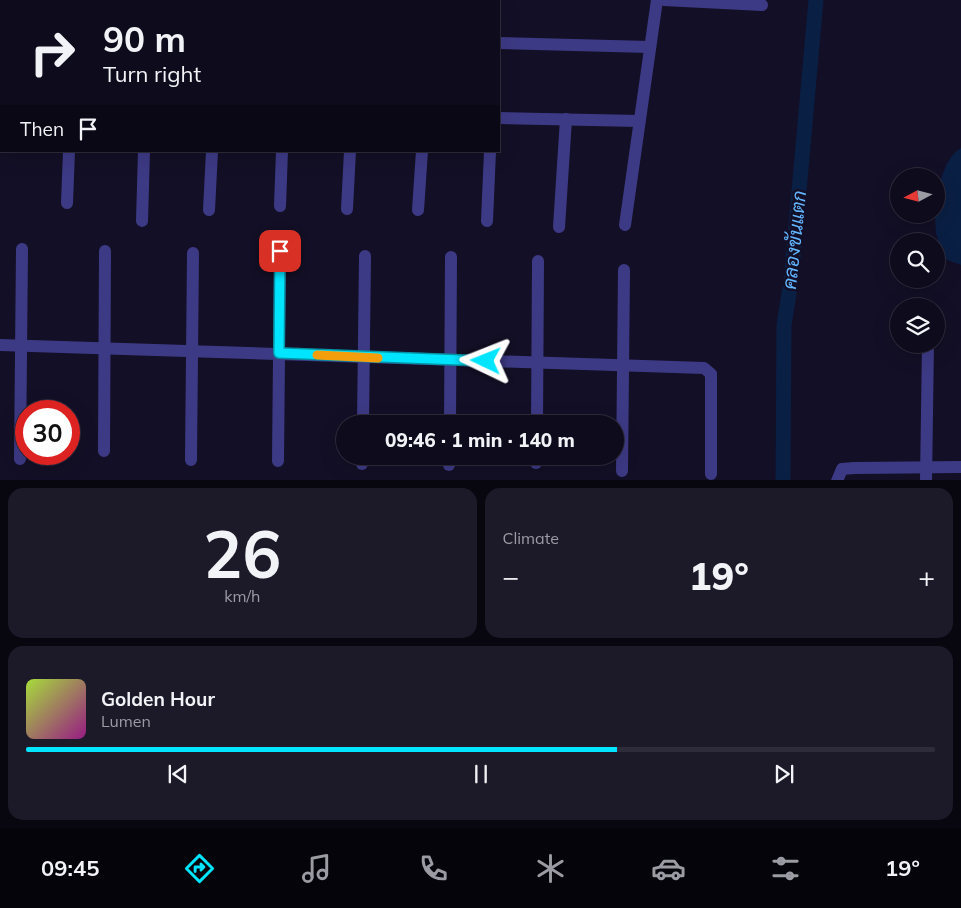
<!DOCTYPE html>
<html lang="en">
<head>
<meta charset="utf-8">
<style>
  :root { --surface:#0e0b1c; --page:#1c1929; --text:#f1f3f6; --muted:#9b9ba3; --line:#2e2b3b; --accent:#00e5ff }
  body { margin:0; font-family:Mulish,Sarabun,sans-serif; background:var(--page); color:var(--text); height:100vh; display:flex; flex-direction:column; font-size:19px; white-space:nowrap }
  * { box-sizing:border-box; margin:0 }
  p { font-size:16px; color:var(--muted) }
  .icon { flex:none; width:28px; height:28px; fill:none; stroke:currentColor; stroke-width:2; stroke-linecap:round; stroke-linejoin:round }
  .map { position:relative; height:480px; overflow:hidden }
  .panel { display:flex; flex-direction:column; gap:8px; padding:8px; background:#08060f; flex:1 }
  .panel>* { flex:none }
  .hud { position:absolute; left:0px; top:0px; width:500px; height:152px; box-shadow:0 5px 20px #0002,0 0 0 1px var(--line); background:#0e0b1c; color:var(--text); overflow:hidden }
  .needle { width:32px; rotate:263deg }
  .buttons { position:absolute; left:890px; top:168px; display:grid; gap:10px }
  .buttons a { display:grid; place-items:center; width:55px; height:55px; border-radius:50%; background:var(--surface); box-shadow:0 5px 20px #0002,0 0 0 1px var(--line); font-size:25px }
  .speed { position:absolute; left:15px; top:400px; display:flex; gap:10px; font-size:25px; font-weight:700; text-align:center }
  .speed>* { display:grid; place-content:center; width:65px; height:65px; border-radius:50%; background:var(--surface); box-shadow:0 5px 20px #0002,0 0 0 1px var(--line); line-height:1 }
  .speed .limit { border:8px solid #d22; background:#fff; color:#111 }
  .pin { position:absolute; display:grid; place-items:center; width:42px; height:42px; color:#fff; margin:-21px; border-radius:10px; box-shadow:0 2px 8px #0006 }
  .me { position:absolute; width:55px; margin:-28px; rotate:272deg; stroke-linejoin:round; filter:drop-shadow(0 0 4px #0008) }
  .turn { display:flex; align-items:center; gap:18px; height:105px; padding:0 20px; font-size:22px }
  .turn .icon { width:65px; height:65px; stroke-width:2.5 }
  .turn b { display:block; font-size:35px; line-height:42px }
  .then { display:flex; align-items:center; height:48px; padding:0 20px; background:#0003; gap:10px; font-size:19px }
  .big { font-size:38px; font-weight:800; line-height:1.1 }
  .panel .tile { flex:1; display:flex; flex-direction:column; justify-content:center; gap:8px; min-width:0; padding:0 18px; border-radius:15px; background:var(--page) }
  .panel .dial { align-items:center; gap:0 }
  .dial b { font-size:65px; line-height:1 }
  .song { display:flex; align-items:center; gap:15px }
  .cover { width:60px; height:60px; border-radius:8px; background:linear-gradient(135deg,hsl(80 70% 55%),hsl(310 70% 35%)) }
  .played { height:5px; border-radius:2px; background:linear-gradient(90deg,var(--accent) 65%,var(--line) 65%) }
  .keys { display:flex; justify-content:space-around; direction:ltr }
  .heat { display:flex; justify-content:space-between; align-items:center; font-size:28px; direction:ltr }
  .panel .tiles { flex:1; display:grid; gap:8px; grid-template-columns:1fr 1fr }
  .tile:last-child { grid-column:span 2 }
  .trip { position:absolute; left:336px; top:415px; width:288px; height:50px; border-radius:25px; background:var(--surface); box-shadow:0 5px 20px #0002,0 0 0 1px var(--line); font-weight:800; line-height:50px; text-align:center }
  .tab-bar { display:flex; height:80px; justify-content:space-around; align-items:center; background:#06040b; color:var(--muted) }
  .tab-bar .icon { width:35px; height:35px }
  .tab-bar .selected { color:var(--accent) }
  .tab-bar b { font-size:22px; color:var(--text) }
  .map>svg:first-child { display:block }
</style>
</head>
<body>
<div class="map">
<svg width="961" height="481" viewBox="0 0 961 481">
  <rect width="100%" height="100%" fill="#130f26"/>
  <!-- water -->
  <path fill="#0a1f44" d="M961 148V265L945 259C943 251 938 242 936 233 933 211 939 160 961 148Z"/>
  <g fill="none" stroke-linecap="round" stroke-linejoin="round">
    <!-- canal -->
    <polyline stroke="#0a1f44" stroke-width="15" points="783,481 784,325 791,281 816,0"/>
    <!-- minor -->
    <g stroke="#3d3a85" stroke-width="12">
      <polyline points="664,0 762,5"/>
      <polyline points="0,32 1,32"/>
      <polyline points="499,43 649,47"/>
      <polyline points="0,89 1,89"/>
      <polyline points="499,118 639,121"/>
      <polyline points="67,203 69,151"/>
      <polyline points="280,206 282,151"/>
      <polyline points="347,209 350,151"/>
      <polyline points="209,210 212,151"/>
      <polyline points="418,210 422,151"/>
      <polyline points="142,221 144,151"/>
      <polyline points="487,221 490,151"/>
      <polyline points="625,225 657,0"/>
      <polyline points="559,227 566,119"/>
      <polyline points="0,345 704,368 711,374 711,474"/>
      <polyline points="363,424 365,256"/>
      <polyline points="450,424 451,257"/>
      <polyline points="537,424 538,261"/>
      <polyline points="104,451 105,251"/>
      <polyline points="20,459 22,249"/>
      <polyline points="191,460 193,253"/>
      <polyline points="278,461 280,251"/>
      <polyline points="536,463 536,456"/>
      <polyline points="362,464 362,456"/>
      <polyline points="449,465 449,456"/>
      <polyline points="622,471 624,270"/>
      <polyline points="837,481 842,469 854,468 961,467"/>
      <polyline points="926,481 928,344"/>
    </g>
  </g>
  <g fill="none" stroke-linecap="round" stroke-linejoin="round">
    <defs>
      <polyline id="route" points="280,251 279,353 486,361"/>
    </defs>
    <!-- route casing -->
    <use href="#route" stroke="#0095a6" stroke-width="12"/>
    <!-- route -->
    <use href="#route" stroke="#00e5ff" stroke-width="9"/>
    <!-- slow -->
    <polyline stroke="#f59e0b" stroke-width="9" points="317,355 378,358"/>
  </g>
  <g text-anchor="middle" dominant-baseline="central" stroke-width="5" stroke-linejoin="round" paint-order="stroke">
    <!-- water labels -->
    <g font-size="19" font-style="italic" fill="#62b6ff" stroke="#130f26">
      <text transform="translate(794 240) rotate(-84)">คลองขันแตก</text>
    </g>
  </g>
</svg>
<div class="buttons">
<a><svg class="needle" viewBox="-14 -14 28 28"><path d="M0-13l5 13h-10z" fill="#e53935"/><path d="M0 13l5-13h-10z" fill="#9b9ba3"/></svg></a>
<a><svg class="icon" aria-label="search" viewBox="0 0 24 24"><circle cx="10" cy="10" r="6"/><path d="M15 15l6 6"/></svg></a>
<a><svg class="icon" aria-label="layers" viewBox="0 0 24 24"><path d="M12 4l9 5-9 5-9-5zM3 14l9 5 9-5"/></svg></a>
</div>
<div class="speed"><div class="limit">30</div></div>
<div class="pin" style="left:280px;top:251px;background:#d93025"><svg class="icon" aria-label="arrive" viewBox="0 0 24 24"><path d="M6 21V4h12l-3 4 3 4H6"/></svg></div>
<svg class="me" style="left:486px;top:361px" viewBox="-20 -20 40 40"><path d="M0-17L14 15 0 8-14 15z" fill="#00e5ff" stroke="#fff" stroke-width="4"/></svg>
<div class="trip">09:46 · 1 min · 140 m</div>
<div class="hud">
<div class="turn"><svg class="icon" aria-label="right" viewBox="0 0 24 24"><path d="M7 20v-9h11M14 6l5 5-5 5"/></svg><div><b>90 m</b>Turn right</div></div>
<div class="then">Then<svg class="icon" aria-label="arrive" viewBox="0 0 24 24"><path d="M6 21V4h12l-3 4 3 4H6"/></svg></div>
</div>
</div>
<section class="panel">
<div class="tiles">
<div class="tile dial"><b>26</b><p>km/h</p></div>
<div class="tile"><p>Climate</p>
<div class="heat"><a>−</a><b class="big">19°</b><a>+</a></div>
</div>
<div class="tile">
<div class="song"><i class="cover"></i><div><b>Golden Hour</b><p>Lumen</p></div></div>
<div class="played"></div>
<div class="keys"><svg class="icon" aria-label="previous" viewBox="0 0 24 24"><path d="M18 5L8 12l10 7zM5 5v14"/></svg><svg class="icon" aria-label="pause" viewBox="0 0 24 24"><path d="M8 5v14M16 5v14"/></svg><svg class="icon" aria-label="next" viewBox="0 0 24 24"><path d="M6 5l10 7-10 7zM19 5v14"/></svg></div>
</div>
</div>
</section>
<nav class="tab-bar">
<b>09:45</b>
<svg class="icon selected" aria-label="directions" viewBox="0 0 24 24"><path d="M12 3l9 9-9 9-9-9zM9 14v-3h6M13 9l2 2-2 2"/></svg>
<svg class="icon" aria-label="music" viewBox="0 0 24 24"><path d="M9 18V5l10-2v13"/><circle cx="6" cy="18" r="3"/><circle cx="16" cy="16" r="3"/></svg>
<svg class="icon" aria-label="phone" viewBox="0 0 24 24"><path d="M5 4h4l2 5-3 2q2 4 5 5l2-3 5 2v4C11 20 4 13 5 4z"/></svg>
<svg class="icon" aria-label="climate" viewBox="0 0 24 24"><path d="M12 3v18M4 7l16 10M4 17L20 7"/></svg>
<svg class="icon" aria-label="car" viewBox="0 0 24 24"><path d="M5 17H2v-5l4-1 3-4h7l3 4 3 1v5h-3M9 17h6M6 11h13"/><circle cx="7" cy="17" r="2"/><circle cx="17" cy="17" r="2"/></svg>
<svg class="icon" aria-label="filters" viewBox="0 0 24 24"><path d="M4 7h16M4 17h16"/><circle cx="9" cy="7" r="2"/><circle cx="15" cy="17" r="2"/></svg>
<b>19°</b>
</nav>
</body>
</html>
